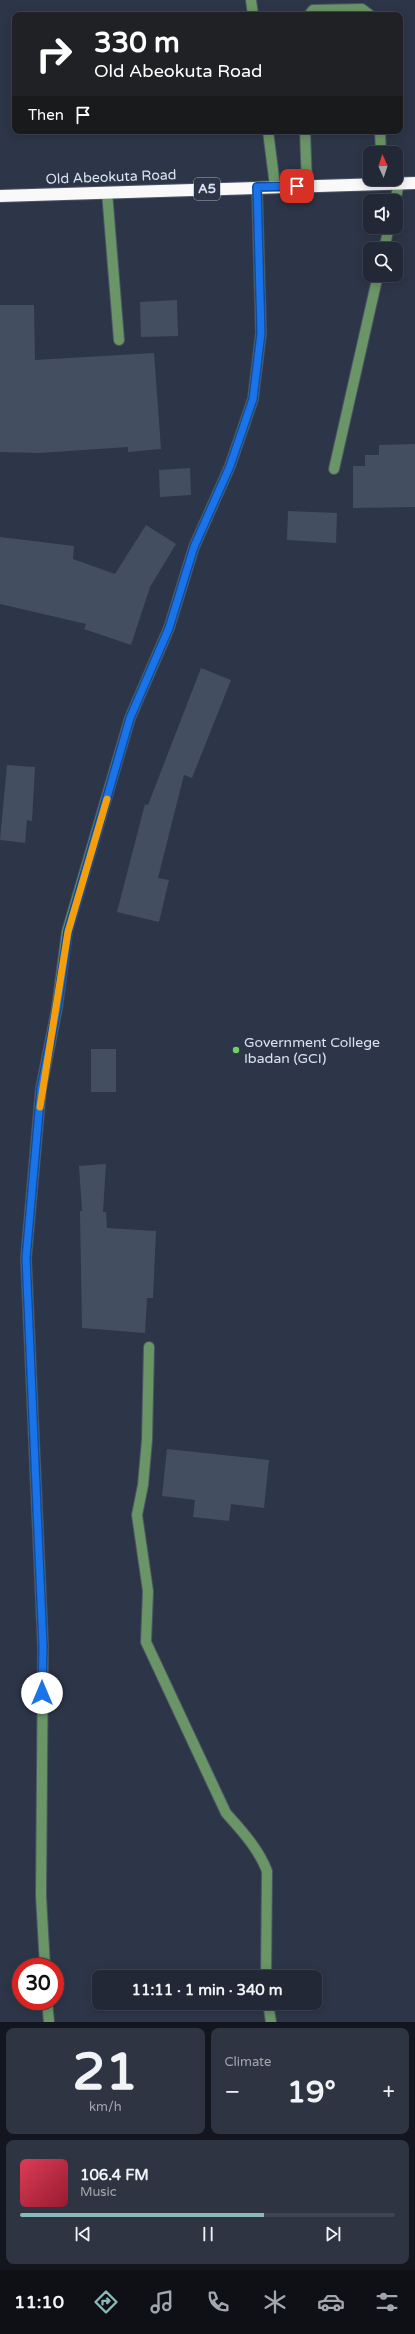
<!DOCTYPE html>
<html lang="en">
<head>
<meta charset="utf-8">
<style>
  :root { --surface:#222836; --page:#2e3442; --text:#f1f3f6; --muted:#a2a6ad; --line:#3f4451; --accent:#8bbbb9 }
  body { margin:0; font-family:"Varela Round",sans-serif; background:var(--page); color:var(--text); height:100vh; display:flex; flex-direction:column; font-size:15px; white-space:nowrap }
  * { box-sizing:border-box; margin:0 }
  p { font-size:13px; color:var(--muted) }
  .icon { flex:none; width:22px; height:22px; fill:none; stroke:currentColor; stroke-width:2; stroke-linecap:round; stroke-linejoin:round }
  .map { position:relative; height:2022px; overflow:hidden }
  .panel { display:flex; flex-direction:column; gap:6px; padding:6px; background:#13161e; flex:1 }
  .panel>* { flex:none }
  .guide { position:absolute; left:12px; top:12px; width:391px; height:122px; border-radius:8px; box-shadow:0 2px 10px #0003,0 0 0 1px var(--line); background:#202124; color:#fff; overflow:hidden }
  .needle { width:26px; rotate:357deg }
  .buttons { position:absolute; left:363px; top:146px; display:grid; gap:8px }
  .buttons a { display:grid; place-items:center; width:40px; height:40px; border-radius:8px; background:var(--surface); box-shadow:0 2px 10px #0003,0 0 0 1px var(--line); font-size:20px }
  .speed { position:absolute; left:12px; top:1958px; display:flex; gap:8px; font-size:20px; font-weight:700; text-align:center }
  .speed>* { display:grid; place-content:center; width:52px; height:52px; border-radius:50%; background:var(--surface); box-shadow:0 2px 10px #0003,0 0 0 1px var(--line); line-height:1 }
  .speed .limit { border:6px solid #d22; background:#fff; color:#111 }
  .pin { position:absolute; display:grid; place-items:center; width:34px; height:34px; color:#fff; margin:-17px; border-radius:8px; box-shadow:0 2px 6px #0006 }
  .me { position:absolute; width:44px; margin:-22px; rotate:0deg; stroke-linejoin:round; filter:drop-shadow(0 0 3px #0008) }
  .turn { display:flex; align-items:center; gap:14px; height:84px; padding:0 16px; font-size:18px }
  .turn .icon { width:52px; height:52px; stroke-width:2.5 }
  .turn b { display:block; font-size:28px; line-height:34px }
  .then { display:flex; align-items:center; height:38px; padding:0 16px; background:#0003; gap:8px; font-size:15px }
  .big { font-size:30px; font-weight:700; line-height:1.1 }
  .panel .card { flex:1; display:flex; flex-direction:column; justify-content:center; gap:6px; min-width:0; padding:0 14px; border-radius:8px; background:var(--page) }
  .panel .dial { align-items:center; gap:0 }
  .dial b { font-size:52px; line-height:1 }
  .song { display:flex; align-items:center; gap:12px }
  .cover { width:48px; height:48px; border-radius:6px; background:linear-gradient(135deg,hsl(350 70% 55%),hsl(350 70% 35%)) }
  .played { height:4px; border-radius:2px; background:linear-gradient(90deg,var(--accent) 65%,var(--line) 65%) }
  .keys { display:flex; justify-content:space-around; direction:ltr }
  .heat { display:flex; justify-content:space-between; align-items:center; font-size:22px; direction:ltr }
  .panel .tiles { flex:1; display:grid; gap:6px; grid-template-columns:1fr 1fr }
  .card:last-child { grid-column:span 2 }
  .trip { position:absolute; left:92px; top:1970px; width:230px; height:40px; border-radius:8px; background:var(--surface); box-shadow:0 2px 10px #0003,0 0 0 1px var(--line); font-weight:700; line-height:40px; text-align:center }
  .menu { display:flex; height:64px; justify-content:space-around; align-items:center; background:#0e1016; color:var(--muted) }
  .menu .icon { width:28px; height:28px }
  .menu .active { color:var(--accent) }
  .menu b { font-size:18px; color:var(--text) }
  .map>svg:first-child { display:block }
</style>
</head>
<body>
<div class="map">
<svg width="415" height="2022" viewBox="0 0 415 2022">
  <rect width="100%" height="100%" fill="#2d3648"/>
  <!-- building -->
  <g fill="#444e61">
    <polygon points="177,300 178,336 141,337 140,302"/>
    <polygon points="0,305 34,305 35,360 154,353 161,449 128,452 128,447 39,453 0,452"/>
    <polygon points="415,444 415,507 353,508 353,466 365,466 365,455 379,455 379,445"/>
    <polygon points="190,468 191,495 160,497 159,470"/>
    <polygon points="288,511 337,513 336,543 287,540"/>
    <polygon points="146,525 176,544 150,587 131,645 84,629 86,624 0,604 0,537 74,546 73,559 115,574"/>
    <polygon points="201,668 231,680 192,778 184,775 158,878 169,880 159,922 117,912 145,804 148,805"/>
    <polygon points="7,765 35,767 32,821 27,820 25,843 0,840"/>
    <rect x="91" y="1049" width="25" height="43"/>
    <polygon points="106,1164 103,1212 106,1212 107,1228 156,1231 153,1298 147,1298 145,1333 82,1328 80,1211 82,1211 79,1166"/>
    <polygon points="167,1449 269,1460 264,1508 231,1504 229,1521 193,1517 195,1500 162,1496"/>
  </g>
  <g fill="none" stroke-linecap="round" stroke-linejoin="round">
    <defs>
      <g id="minor">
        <polyline points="251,0 253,15"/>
        <polyline points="309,15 313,10 362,9 370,15"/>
        <polyline points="268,131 275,186"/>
        <polyline points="305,131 307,186"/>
        <polyline points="380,131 381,153"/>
        <polyline points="107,192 119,340"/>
        <polyline points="395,201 399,184"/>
        <polyline points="384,249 389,227"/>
        <polyline points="334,469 378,275"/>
        <path d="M149 1347 147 1440 143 1485 137 1515 148 1591 146 1642 226 1813C242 1831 258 1848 267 1871L266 1977"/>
        <polyline points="45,1967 41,1896 43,1646 26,1258 41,1089 57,1008 67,932 130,718 169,628 194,547 230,466 253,399 261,333 257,187"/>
        <polyline points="47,2001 49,2022"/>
        <polyline points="268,2003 271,2022"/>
      </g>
      <polyline id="highway" points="0,196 415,183"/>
    </defs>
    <!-- minor casing -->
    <use href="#minor" stroke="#4c5566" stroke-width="12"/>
    <!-- highway casing -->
    <use href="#highway" stroke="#4c5566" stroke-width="14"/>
    <!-- minor -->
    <use href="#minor" stroke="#6a9566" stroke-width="10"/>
    <!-- highway -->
    <use href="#highway" stroke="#f9f9f9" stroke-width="12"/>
  </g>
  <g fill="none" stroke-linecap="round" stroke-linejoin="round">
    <defs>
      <polyline id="route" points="42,1693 43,1646 26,1258 41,1089 57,1008 68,932 130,718 169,628 194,547 230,466 253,399 261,333 257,187 297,186"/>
    </defs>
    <!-- route casing -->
    <use href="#route" stroke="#114b97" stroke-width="10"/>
    <!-- route -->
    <use href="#route" stroke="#1a73e8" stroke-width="7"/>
    <!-- slow -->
    <polyline stroke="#f59e0b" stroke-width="7" points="40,1107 68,932 107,799"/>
  </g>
  <!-- markers -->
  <circle fill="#6bd363" stroke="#2d3648" stroke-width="1.5" cx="236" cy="1050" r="4"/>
  <g text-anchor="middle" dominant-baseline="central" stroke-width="4" stroke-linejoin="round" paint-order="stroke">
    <!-- shield labels -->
    <rect fill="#2d3648" stroke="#a7aebc" stroke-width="1" x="194" y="178" width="26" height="22" rx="3"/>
    <g font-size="13" font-weight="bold" fill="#dbe1ed">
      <text x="207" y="189">A5</text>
    </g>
    <!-- street labels -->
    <g font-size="14" fill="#dbe1ed" stroke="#2d3648">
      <text transform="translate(111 177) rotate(-2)">Old Abeokuta Road</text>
    </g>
    <!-- poi labels -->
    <g font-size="14" fill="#dbe1ed" stroke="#2d3648" text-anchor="start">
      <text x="244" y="1042">Government College<tspan x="244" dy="16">Ibadan (GCI)</tspan></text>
    </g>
  </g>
</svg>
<div class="buttons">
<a><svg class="needle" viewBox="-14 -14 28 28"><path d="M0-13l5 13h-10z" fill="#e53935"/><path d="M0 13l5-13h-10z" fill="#a2a6ad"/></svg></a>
<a><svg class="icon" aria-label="sound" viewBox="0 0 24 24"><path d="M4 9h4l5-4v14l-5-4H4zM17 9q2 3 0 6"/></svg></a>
<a><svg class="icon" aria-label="search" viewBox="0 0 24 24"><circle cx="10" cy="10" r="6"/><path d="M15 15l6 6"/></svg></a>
</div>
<div class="speed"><div class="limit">30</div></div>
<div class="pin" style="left:297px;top:186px;background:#d93025"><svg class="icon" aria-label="arrive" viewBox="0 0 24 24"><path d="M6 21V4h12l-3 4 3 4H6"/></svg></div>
<svg class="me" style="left:42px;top:1693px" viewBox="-20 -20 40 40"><circle r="19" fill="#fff"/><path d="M0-13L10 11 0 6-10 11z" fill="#1a73e8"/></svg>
<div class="trip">11:11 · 1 min · 340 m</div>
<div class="guide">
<div class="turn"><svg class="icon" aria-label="right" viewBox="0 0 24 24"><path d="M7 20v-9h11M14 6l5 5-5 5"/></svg><div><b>330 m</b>Old Abeokuta Road</div></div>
<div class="then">Then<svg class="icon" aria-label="arrive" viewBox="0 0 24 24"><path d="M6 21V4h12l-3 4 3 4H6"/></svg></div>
</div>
</div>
<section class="panel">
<div class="tiles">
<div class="card dial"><b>21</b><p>km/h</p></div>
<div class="card"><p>Climate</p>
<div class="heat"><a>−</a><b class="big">19°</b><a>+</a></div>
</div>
<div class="card">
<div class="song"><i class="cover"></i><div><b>106.4 FM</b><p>Music</p></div></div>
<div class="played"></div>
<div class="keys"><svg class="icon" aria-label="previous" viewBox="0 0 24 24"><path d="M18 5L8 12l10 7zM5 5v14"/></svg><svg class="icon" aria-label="pause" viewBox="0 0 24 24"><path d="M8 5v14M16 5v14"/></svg><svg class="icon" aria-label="next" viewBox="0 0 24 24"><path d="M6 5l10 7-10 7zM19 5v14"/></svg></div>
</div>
</div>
</section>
<nav class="menu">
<b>11:10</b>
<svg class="icon active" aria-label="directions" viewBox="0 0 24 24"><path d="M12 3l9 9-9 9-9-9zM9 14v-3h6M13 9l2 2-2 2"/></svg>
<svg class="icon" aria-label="music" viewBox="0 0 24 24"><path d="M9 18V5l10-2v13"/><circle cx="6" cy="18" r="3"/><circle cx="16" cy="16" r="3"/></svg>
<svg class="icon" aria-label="phone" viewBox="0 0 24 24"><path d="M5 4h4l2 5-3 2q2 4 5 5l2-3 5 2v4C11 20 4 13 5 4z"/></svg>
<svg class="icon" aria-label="climate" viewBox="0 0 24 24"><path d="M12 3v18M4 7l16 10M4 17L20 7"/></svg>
<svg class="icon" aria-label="car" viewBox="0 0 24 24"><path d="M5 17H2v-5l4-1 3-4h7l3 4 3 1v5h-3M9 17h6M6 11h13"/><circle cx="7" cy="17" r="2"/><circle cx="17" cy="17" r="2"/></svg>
<svg class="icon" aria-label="filters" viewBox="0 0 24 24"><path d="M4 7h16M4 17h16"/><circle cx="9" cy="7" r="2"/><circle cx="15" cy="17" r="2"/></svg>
</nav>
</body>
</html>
